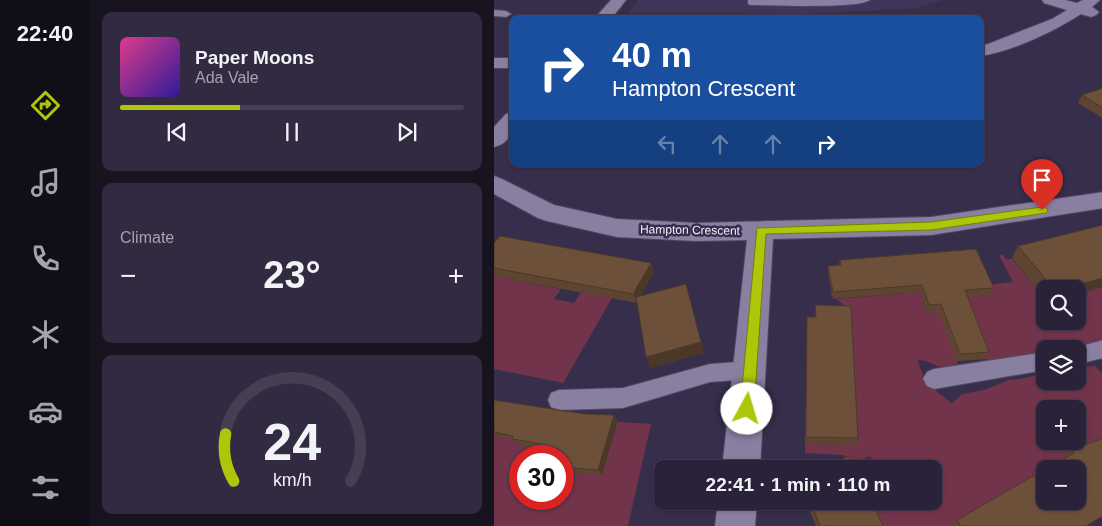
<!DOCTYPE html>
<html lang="en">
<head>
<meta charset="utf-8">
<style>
  :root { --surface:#292238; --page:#312a40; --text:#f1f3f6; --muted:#a5a4ae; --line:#453f53; --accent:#aec509 }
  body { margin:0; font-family:Arial,sans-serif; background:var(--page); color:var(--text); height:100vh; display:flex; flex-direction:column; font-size:19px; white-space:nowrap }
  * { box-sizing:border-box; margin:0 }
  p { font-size:16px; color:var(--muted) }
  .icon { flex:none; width:28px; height:28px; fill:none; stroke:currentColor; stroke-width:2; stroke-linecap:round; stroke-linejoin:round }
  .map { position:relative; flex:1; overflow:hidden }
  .sheet { display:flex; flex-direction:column; gap:12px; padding:12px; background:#17131f; width:404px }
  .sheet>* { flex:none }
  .banner { position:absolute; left:15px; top:15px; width:475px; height:152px; border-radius:10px; box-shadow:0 1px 4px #0004,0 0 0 1px var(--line); background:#1a4fa0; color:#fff; overflow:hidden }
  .fabs { position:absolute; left:542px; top:280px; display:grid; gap:10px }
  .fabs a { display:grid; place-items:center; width:50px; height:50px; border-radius:10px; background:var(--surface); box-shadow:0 1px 4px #0004,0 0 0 1px var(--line); font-size:25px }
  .speed { position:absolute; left:15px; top:445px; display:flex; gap:10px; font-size:25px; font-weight:700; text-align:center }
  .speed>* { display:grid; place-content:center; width:65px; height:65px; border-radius:50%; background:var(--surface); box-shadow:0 1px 4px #0004,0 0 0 1px var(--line); line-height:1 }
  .speed .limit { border:8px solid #d22; background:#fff; color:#111 }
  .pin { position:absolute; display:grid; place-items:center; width:42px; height:42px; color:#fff; margin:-51px -21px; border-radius:50% 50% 50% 0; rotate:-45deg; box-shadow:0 0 5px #0007 }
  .pin .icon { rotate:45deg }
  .me { position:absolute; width:55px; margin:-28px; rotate:6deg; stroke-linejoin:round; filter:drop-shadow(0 0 4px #0008) }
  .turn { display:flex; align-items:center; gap:18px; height:105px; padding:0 20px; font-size:22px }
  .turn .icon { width:65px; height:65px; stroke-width:2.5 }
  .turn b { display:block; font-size:35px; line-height:42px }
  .lanes { display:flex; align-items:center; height:48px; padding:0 20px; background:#0003; justify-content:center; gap:25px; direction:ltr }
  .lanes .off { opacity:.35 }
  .big { font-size:38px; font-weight:700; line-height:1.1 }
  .sheet .tile { flex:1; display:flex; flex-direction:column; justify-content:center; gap:8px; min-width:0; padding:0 18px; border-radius:10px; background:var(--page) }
  .sheet .dial { align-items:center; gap:0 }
  .dial svg { height:130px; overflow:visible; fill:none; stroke:var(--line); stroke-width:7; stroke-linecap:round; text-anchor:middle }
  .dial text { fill:var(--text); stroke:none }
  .song { display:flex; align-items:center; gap:15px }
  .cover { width:60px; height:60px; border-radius:8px; background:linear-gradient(135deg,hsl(330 70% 55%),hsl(250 70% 35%)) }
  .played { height:5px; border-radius:2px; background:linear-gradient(90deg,var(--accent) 35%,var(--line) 35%) }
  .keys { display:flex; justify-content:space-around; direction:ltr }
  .heat { display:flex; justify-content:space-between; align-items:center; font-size:28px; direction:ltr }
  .trip { position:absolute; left:160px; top:460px; width:288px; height:50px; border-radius:10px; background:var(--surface); box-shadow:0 1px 4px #0004,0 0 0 1px var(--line); font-weight:700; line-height:50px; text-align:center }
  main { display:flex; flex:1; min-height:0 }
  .dock { display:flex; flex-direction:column; width:90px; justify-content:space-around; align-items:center; background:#100e16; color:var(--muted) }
  .dock .icon { width:35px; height:35px }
  .dock .on { color:var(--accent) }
  .dock b { font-size:22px; color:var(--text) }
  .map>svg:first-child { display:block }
</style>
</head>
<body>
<main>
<nav class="dock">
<b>22:40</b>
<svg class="icon on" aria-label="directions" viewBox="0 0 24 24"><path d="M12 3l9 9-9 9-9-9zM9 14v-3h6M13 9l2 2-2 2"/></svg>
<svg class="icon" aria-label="music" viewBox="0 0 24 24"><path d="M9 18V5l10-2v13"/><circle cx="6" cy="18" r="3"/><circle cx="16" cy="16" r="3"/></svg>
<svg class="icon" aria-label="phone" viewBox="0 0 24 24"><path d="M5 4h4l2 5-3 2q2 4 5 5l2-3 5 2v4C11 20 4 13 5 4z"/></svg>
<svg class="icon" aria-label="climate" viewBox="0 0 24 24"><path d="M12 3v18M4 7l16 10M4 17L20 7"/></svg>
<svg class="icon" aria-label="car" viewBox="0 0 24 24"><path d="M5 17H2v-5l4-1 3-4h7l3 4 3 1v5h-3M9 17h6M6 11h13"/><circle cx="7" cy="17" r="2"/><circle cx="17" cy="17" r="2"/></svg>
<svg class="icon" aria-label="filters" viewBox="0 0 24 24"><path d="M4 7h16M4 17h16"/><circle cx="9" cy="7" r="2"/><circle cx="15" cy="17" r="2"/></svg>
</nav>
<section class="sheet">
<div class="tile">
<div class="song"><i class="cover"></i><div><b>Paper Moons</b><p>Ada Vale</p></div></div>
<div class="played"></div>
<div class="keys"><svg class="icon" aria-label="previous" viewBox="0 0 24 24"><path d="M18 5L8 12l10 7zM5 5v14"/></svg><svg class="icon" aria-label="pause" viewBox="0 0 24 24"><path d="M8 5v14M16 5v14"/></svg><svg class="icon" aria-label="next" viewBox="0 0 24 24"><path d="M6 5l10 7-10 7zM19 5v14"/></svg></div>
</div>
<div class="tile"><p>Climate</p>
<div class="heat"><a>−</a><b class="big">23°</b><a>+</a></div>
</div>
<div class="tile dial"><svg viewBox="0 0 100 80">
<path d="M14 69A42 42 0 1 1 86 69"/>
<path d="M14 69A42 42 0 0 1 9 40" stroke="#aec509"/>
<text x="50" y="56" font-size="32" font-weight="700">24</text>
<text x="50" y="72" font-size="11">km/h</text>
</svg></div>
</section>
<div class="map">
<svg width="609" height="526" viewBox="0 0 609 526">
  <rect width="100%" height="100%" fill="#372e4b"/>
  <!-- built -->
  <polygon fill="#403558" points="144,0 449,0 422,8 314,14 134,13"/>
  <!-- green -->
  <g fill="#72344b" fill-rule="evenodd">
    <path d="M505 255H509L512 259H518L551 299V321H584V289L608 285V341L577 349H551V353L495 360 491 359 463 361 464 366 446 367 432 361 424 360C428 380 441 391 458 403L468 394 490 390 515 380 526 379 551 373V381H584V367L601 366 608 373V444L573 469H551V473L459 526H381L369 501H439V469H383L376 456 353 466 350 455 311 453V444L362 445 357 347 352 307 336 294 337 293 345 299 426 292 433 313 444 312 437 290 484 296 496 295 492 285 519 282ZM551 409H584V441H551Z"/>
    <polygon points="0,276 67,289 60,299 80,303 87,292 118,298 69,383 0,369"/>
    <path d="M0 403 98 420 157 424 134 526H0ZM26 456H69V499H26Z"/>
  </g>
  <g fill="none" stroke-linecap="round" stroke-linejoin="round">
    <defs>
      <g id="lane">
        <path d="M254 0H376C365 9 277 5 257 5L254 4Z"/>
        <polygon points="0,10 12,11 17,14 12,17 0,16"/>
        <polygon points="609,340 609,358 584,364 584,349 577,349"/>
        <polygon points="551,352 551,370 440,389 433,386 429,379 433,372 440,369"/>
        <polygon points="257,361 264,363 267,370 264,377 257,379 216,382 129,408 65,410 57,407 54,400 57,393 65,390 129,388 216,364"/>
      </g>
      <g id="street">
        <polygon points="117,0 132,0 117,19 100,19"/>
        <path d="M548 0H571L583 3 589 0H606L598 7 605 12 602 15 597 17 587 14C559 32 519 51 486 56V46L494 44 558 19 573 10 550 3Z"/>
        <rect x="0" y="58" width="19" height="10"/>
        <path d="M19 112C19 128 18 143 0 147V127L12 114Z"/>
        <polygon points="0,176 8,179 60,205 123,219 202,223 437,217 609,192 609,208 437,235 279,239 266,469 228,469 253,240 202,241 123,237 53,221 44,218 0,194"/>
        <polygon points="224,501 263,501 261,526 221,526"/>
      </g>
    </defs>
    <!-- lane casing -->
    <use href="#lane" stroke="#514962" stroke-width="2"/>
    <!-- street casing -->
    <use href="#street" stroke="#514962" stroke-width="2"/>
    <!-- lane -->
    <use href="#lane" fill="#897fa1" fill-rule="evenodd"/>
    <!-- street -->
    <use href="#street" fill="#897fa1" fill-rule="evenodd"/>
  </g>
  <!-- wall -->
  <g fill="#5e4532">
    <polygon points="609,88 609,118 584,103 588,95"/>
    <polygon points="0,243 157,263 160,272 147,295 210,353 156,368 143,303 0,276"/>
    <polygon points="524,246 584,289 551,289 551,299 518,258"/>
    <polygon points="346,260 500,288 497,295 473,297 495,352 491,359 462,361 445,312 433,313 426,292 339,299 334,273 334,266 345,265"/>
    <polygon points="321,305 364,438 362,445 311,444 313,317 321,317"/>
    <polygon points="0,400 91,414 120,415 124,421 108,475 69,472 69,456 46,448 24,445 19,440 0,436"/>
    <polygon points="609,438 609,520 606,517 592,526 457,526 463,520 567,460 578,450"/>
    <polygon points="313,501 377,501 389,526 322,526 313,504"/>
  </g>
  <!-- shaded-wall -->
  <g fill="#4c3829">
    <polygon points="157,263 160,272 143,303 139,294"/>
    <polygon points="609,278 609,287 584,294 584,289 569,289"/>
    <polygon points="192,284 210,353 156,368 152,357"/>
    <polygon points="120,415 124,421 108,475 104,470"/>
  </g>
  <!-- building -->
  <g fill="#6d503a" stroke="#4c3829">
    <polygon points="609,88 609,108 588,95"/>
    <polygon points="609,225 609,278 569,289 560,289 524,246"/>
    <polygon points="6,236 157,263 139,294 0,268 0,243"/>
    <polygon points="482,249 500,288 471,290 495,352 466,354 447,304 435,305 428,285 339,292 334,266 347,265 346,260"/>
    <polygon points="192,284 207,342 152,357 142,297"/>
    <polygon points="321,305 357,306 364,438 312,437 313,317 322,317"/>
    <polygon points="0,400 91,414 120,415 104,470 69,467 69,456 42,456 48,444 18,439 19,436 0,432"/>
    <polygon points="609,438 609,516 592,526 467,526 463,520 551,469 551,501 584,501 584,469 552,469 580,453 578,450"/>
    <polygon points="355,456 361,469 326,469"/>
    <polygon points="316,501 377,501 389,526 333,526 332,525 330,526 326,526"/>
  </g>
  <!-- route -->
  <polygon fill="#aec509" stroke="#718006" points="548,207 552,208 554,210 552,213 437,230 272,234 260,409 258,414 253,416 248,414 246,409 263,228 437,222"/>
  <g text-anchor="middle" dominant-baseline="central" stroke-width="5" stroke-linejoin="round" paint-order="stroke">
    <!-- street labels -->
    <g font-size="12" fill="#f1ecff" stroke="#372e4b">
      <text transform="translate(196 230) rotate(1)">Hampton Crescent</text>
    </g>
  </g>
</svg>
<div class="fabs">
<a><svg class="icon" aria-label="search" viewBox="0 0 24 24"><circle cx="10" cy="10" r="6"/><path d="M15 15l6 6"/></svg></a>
<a><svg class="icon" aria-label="layers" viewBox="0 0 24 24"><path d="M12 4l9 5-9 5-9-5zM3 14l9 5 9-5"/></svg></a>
<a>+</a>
<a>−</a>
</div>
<div class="speed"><div class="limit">30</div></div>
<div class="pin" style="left:548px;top:210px;background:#d93025"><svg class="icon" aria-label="arrive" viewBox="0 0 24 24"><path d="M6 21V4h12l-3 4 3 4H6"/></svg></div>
<svg class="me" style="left:253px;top:409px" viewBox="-20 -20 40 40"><circle r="19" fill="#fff"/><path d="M0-13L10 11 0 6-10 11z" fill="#aec509"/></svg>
<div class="trip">22:41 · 1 min · 110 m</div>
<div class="banner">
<div class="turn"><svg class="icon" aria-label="right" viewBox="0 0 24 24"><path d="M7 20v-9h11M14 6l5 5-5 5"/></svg><div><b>40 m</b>Hampton Crescent</div></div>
<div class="lanes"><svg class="icon off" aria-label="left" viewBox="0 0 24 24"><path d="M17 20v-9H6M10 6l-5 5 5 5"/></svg><svg class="icon off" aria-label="ahead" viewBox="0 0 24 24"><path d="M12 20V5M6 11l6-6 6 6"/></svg><svg class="icon off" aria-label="ahead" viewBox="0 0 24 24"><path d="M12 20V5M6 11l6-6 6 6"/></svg><svg class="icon" aria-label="right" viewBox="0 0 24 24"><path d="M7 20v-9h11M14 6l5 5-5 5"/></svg></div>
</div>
</div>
</main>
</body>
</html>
